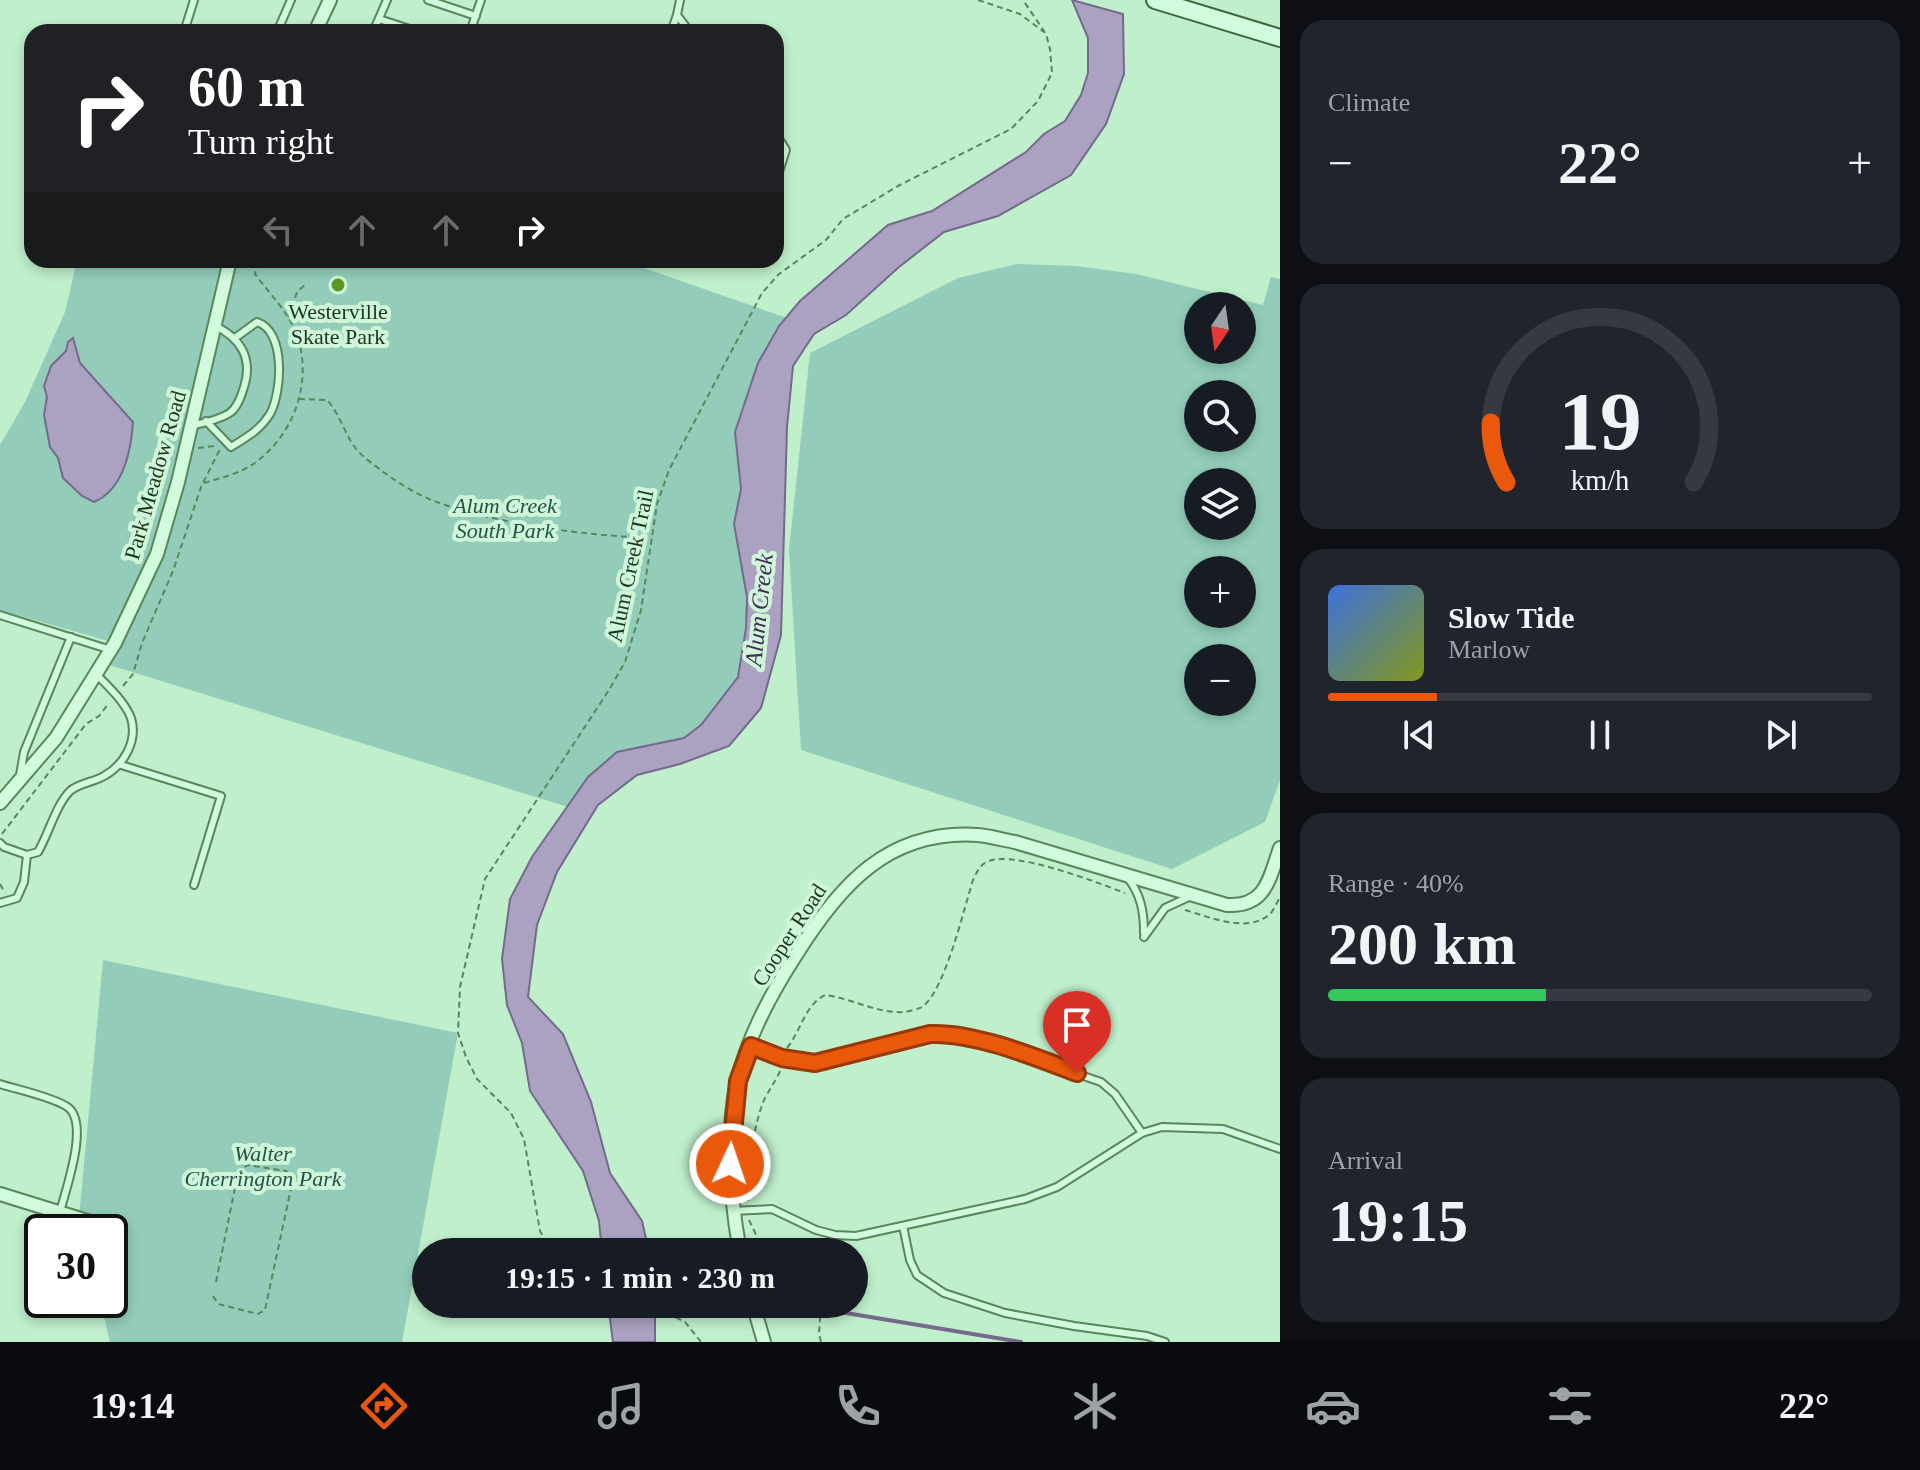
<!DOCTYPE html>
<html lang="en">
<head>
<meta charset="utf-8">
<style>
  :root { --surface:#171b24; --page:#20242c; --text:#f1f3f6; --muted:#9ea1a6; --line:#363941; --accent:#ea580c }
  body { margin:0; font-family:Georgia,serif; background:var(--page); color:var(--text); height:100vh; display:flex; flex-direction:column; font-size:30px; white-space:nowrap }
  * { box-sizing:border-box; margin:0 }
  p { font-size:26px; color:var(--muted) }
  .icon { flex:none; width:44px; height:44px; fill:none; stroke:currentColor; stroke-width:2; stroke-linecap:round; stroke-linejoin:round }
  .map { position:relative; flex:1; overflow:hidden }
  .side { display:flex; flex-direction:column; gap:20px; padding:20px; background:#0d0f14; width:640px }
  .side>* { flex:none }
  .top-card { position:absolute; left:24px; top:24px; width:760px; height:244px; border-radius:24px; box-shadow:0 4px 12px #0003; background:#202124; color:#fff; overflow:hidden }
  .needle { width:52px; rotate:193deg }
  .buttons { position:absolute; left:1184px; top:292px; display:grid; gap:16px }
  .buttons a { display:grid; place-items:center; width:72px; height:72px; border-radius:50%; background:var(--surface); box-shadow:0 4px 12px #0003; font-size:40px }
  .speed { position:absolute; left:24px; top:1214px; display:flex; gap:16px; font-size:40px; font-weight:700; text-align:center }
  .speed>* { display:grid; place-content:center; width:104px; height:104px; border-radius:50%; background:var(--surface); box-shadow:0 4px 12px #0003; line-height:1 }
  .speed .limit { border:4px solid #111; border-radius:12px; background:#fff; color:#111 }
  .pin { position:absolute; display:grid; place-items:center; width:68px; height:68px; color:#fff; margin:-82px -34px; border-radius:50% 50% 50% 0; rotate:-45deg; box-shadow:0 0 8px #0007 }
  .pin .icon { rotate:45deg }
  .me { position:absolute; width:88px; margin:-44px; rotate:3deg; stroke-linejoin:round; filter:drop-shadow(0 0 6px #0008) }
  .turn { display:flex; align-items:center; gap:28px; height:168px; padding:0 32px; font-size:36px }
  .turn .icon { width:104px; height:104px; stroke-width:2.5 }
  .turn b { display:block; font-size:56px; line-height:68px }
  .lanes { display:flex; align-items:center; height:76px; padding:0 32px; background:#0003; justify-content:center; gap:40px; direction:ltr }
  .lanes .off { opacity:.35 }
  .big { font-size:60px; font-weight:700; line-height:1.1 }
  .side .tile { flex:1; display:flex; flex-direction:column; justify-content:center; gap:12px; min-width:0; padding:0 28px; border-radius:24px; background:var(--page) }
  .side .dial { align-items:center; gap:0 }
  .dial svg { height:208px; overflow:visible; fill:none; stroke:var(--line); stroke-width:7; stroke-linecap:round; text-anchor:middle }
  .dial text { fill:var(--text); stroke:none }
  .song { display:flex; align-items:center; gap:24px }
  .cover { width:96px; height:96px; border-radius:12px; background:linear-gradient(135deg,hsl(220 70% 55%),hsl(70 70% 35%)) }
  .played { height:8px; border-radius:4px; background:linear-gradient(90deg,var(--accent) 20%,var(--line) 20%) }
  .keys { display:flex; justify-content:space-around; direction:ltr }
  .heat { display:flex; justify-content:space-between; align-items:center; font-size:44px; direction:ltr }
  .charge { height:12px; border-radius:6px; background:linear-gradient(90deg,#34c759 40%,var(--line) 0) }
  .trip { position:absolute; left:412px; top:1238px; width:456px; height:80px; border-radius:40px; background:var(--surface); box-shadow:0 4px 12px #0003; font-weight:700; line-height:80px; text-align:center }
  .tabs { display:flex; height:128px; justify-content:space-around; align-items:center; background:#090b0e; color:var(--muted) }
  .tabs .icon { width:56px; height:56px }
  .tabs .current { color:var(--accent) }
  .tabs b { font-size:36px; color:var(--text) }
  main { display:flex; flex:1; min-height:0 }
  .map>svg:first-child { display:block }
</style>
</head>
<body>
<main>
<div class="map">
<svg width="1280" height="1342" viewBox="0 0 1280 1342">
  <rect width="100%" height="100%" fill="#bfefcb"/>
  <!-- green -->
  <g fill="#93cdba" fill-rule="evenodd">
    <polygon points="77,260 621,260 798,322 750,685 708,743 626,768 581,811 103,663 115,643 0,610 0,445 25,402 65,312"/>
    <path d="M1017 264 1076 266 1136 274 1263 305 1271 277 1280 279V780L1265 822 1172 869 801 750 789 550 810 353 958 278ZM1198 306H1242V350H1198ZM1198 394H1242V438H1198ZM1198 482H1242V526H1198ZM1198 570H1242V614H1198ZM1198 658H1242V702H1198Z"/>
    <polygon points="103,960 458,1033 402,1342 110,1342 100,1300 110,1300 110,1232 83,1232 79,1218"/>
  </g>
  <!-- water -->
  <g fill="#aaa2c0" stroke="#75698e" stroke-width="2">
    <polygon points="1072,0 1123,14 1124,74 1106,124 1071,175 998,216 944,232 899,267 846,315 814,334 793,366 787,427 781,635 761,708 729,746 680,764 637,775 598,805 557,872 537,925 528,997 563,1034 591,1102 610,1173 642,1221 649,1252 602,1252 599,1221 583,1171 530,1091 522,1043 507,1005 502,959 510,899 532,857 588,777 617,752 684,738 701,725 738,677 746,628 747,597 734,524 741,489 735,432 758,363 779,326 800,301 888,225 932,211 1026,152 1044,134 1065,121 1081,95 1088,73 1088,38"/>
    <path d="M73 338 80 363 133 422C131 451 124 489 94 502L82 496 63 478 58 458 50 447 44 415 47 397 44 386 51 366 66 351 68 342Z"/>
    <polygon points="608,1304 655,1304 655,1342 613,1342"/>
  </g>
  <g fill="none" stroke-linecap="round" stroke-linejoin="round">
    <!-- stream -->
    <g stroke="#75698e" stroke-width="4">
      <polyline points="644,1242 663,1252"/>
      <polyline points="816,1304 840,1312 1021,1342"/>
    </g>
    <defs>
      <g id="lane">
        <polyline points="428,0 476,16"/>
        <polyline points="680,0 677,15 690,32"/>
        <polyline points="379,19 419,32"/>
        <polyline points="184,32 194,0"/>
        <polyline points="277,32 291,0"/>
        <polyline points="373,32 387,0"/>
        <polyline points="470,32 481,0"/>
        <polyline points="671,32 677,15"/>
        <polyline points="776,134 786,150 776,181"/>
        <path d="M206 421 231 447C247 437 260 430 270 414 282 392 286 331 257 322L235 338"/>
        <path d="M191 426C203 423 218 420 228 414 237 409 241 397 244 387 253 359 241 338 215 326"/>
        <polyline points="0,615 111,650"/>
        <polyline points="121,765 221,796 194,885"/>
        <polyline points="20,775 24,752 71,637"/>
        <polyline points="0,843 4,847 27,855"/>
        <path d="M27 855 38 852C49 833 56 805 70 791 79 783 94 782 104 776 124 765 138 741 131 718 125 702 108 686 96 674"/>
        <path d="M1127 877C1141 894 1144 912 1144 933"/>
        <polyline points="0,903 17,898 24,882 27,855"/>
        <polyline points="1144,937 1165,908 1191,896"/>
        <polyline points="751,1046 782,1058 815,1063 930,1034 946,1033 969,1037 1101,1082 1115,1094 1142,1133"/>
        <path d="M0 1084C19 1090 49 1096 66 1106 91 1120 66 1188 60 1212"/>
        <polyline points="732,1211 772,1209 816,1230 835,1235 856,1236 1025,1199 1057,1187 1142,1133 1162,1127 1223,1129 1280,1149"/>
        <polyline points="903,1226 910,1260 917,1275 944,1293 1005,1313 1074,1326 1147,1336 1165,1342"/>
      </g>
      <g id="street">
        <polyline points="315,32 330,0"/>
        <polyline points="0,803 56,738 115,643 157,554 178,482 230,260"/>
        <polyline points="0,1194 100,1225"/>
        <path d="M740 1252C730 1197 725 1138 737 1082 747 1039 772 992 796 955 839 886 888 829 978 835 990 836 1003 840 1015 842L1227 905C1266 907 1269 879 1280 848"/>
        <polyline points="753,1304 764,1342"/>
      </g>
      <polyline id="secondary" points="1155,0 1280,38"/>
    </defs>
    <!-- lane casing -->
    <use href="#lane" stroke="#57885b" stroke-width="10"/>
    <!-- street casing -->
    <use href="#street" stroke="#57885b" stroke-width="16"/>
    <!-- secondary casing -->
    <use href="#secondary" stroke="#3a693d" stroke-width="20"/>
    <!-- path -->
    <g stroke="#57885b" stroke-width="2" stroke-dasharray="6 4" stroke-linecap="butt">
      <polyline points="978,0 1020,14 1044,32"/>
      <polyline points="289,317 297,292 306,284"/>
      <path d="M299 399 327 400C342 416 346 442 363 456 382 472 406 489 429 499 488 523 588 536 651 538"/>
      <polyline points="198,448 215,446"/>
      <path d="M204 483C221 478 242 473 256 462 294 434 313 382 297 335 289 313 269 293 255 274L258 260"/>
      <polyline points="123,686 133,674 142,643 173,571 201,487 220,449"/>
      <polyline points="2,834 86,724 99,716 109,703"/>
      <polyline points="0,884 5,893"/>
      <path d="M1185 910C1210 917 1247 934 1270 914 1274 910 1277 902 1280 897"/>
      <path d="M787 1048C801 1031 804 1006 825 995 851 998 878 1014 905 1012 910 1011 918 1009 922 1007 945 991 964 908 973 880 977 872 980 864 989 861 1016 851 1096 882 1125 893"/>
      <path d="M748 1201C747 1173 753 1127 764 1100 770 1088 778 1078 782 1066"/>
      <polyline points="749,1220 759,1241 784,1252"/>
      <polyline points="552,1252 540,1231 524,1139 511,1113 477,1079 466,1057 458,1033 460,987 485,879 609,690 625,662 641,610 657,504 669,470 762,293 779,274 826,240 843,219 898,186 1011,129 1038,101 1052,73 1050,49 1046,34 1023,0"/>
      <polyline points="213,1296 218,1304 258,1314 265,1310 293,1179 286,1171 247,1165 238,1173 216,1282"/>
      <polyline points="649,1304 685,1322 701,1342"/>
      <polyline points="821,1342 819,1333 821,1304"/>
    </g>
    <!-- lane -->
    <use href="#lane" stroke="#d2fadc" stroke-width="6"/>
    <!-- street -->
    <use href="#street" stroke="#d2fadc" stroke-width="12"/>
    <!-- secondary -->
    <use href="#secondary" stroke="#d2fadc" stroke-width="16"/>
  </g>
  <g fill="none" stroke-linecap="round" stroke-linejoin="round">
    <defs>
      <path id="route" d="M730 1164 738 1081 751 1046 782 1058 815 1063 930 1034C974 1032 1035 1057 1077 1073"/>
    </defs>
    <!-- route casing -->
    <use href="#route" stroke="#983908" stroke-width="20"/>
    <!-- route -->
    <use href="#route" stroke="#ea580c" stroke-width="14"/>
  </g>
  <!-- markers -->
  <circle fill="#599825" stroke="#cff6d9" stroke-width="3" cx="338" cy="285" r="8"/>
  <g text-anchor="middle" dominant-baseline="central" stroke-width="8" stroke-linejoin="round" paint-order="stroke">
    <!-- poi labels -->
    <g font-size="22" fill="#1c371d" stroke="#cff6d9">
      <text x="338" y="311">Westerville<tspan x="338" dy="25">Skate Park</tspan></text>
    </g>
    <!-- street labels -->
    <g font-size="22" fill="#1c371d" stroke="#cff6d9">
      <text transform="translate(155 475) rotate(-74)">Park Meadow Road</text>
      <text transform="translate(630 566) rotate(-78)">Alum Creek Trail</text>
      <text transform="translate(789 935) rotate(-57)">Cooper Road</text>
    </g>
    <!-- park labels -->
    <g font-size="22" font-style="italic" fill="#22544a" stroke="#cff6d9">
      <text x="505" y="505">Alum Creek<tspan x="505" dy="25">South Park</tspan></text>
      <text x="263" y="1153">Walter<tspan x="263" dy="25">Cherrington Park</tspan></text>
    </g>
    <!-- water labels -->
    <g font-size="24" font-style="italic" fill="#412b57" stroke="#cff6d9">
      <text transform="translate(759 610) rotate(-84)">Alum Creek</text>
    </g>
  </g>
</svg>
<div class="buttons">
<a><svg class="needle" viewBox="-14 -14 28 28"><path d="M0-13l5 13h-10z" fill="#e53935"/><path d="M0 13l5-13h-10z" fill="#9ea1a6"/></svg></a>
<a><svg class="icon" aria-label="search" viewBox="0 0 24 24"><circle cx="10" cy="10" r="6"/><path d="M15 15l6 6"/></svg></a>
<a><svg class="icon" aria-label="layers" viewBox="0 0 24 24"><path d="M12 4l9 5-9 5-9-5zM3 14l9 5 9-5"/></svg></a>
<a>+</a>
<a>−</a>
</div>
<div class="speed"><div class="limit">30</div></div>
<div class="pin" style="left:1077px;top:1073px;background:#d93025"><svg class="icon" aria-label="arrive" viewBox="0 0 24 24"><path d="M6 21V4h12l-3 4 3 4H6"/></svg></div>
<svg class="me" style="left:730px;top:1164px" viewBox="-20 -20 40 40"><circle r="17" fill="#ea580c" stroke="#fff" stroke-width="3"/><path d="M0-11L8 9 0 5-8 9z" fill="#fff"/></svg>
<div class="trip">19:15 · 1 min · 230 m</div>
<div class="top-card">
<div class="turn"><svg class="icon" aria-label="right" viewBox="0 0 24 24"><path d="M7 20v-9h11M14 6l5 5-5 5"/></svg><div><b>60 m</b>Turn right</div></div>
<div class="lanes"><svg class="icon off" aria-label="left" viewBox="0 0 24 24"><path d="M17 20v-9H6M10 6l-5 5 5 5"/></svg><svg class="icon off" aria-label="ahead" viewBox="0 0 24 24"><path d="M12 20V5M6 11l6-6 6 6"/></svg><svg class="icon off" aria-label="ahead" viewBox="0 0 24 24"><path d="M12 20V5M6 11l6-6 6 6"/></svg><svg class="icon" aria-label="right" viewBox="0 0 24 24"><path d="M7 20v-9h11M14 6l5 5-5 5"/></svg></div>
</div>
</div>
<section class="side">
<div class="tile"><p>Climate</p>
<div class="heat"><a>−</a><b class="big">22°</b><a>+</a></div>
</div>
<div class="tile dial"><svg viewBox="0 0 100 80">
<path d="M14 69A42 42 0 1 1 86 69"/>
<path d="M14 69A42 42 0 0 1 8 46" stroke="#ea580c"/>
<text x="50" y="56" font-size="32" font-weight="700">19</text>
<text x="50" y="72" font-size="11">km/h</text>
</svg></div>
<div class="tile">
<div class="song"><i class="cover"></i><div><b>Slow Tide</b><p>Marlow</p></div></div>
<div class="played"></div>
<div class="keys"><svg class="icon" aria-label="previous" viewBox="0 0 24 24"><path d="M18 5L8 12l10 7zM5 5v14"/></svg><svg class="icon" aria-label="pause" viewBox="0 0 24 24"><path d="M8 5v14M16 5v14"/></svg><svg class="icon" aria-label="next" viewBox="0 0 24 24"><path d="M6 5l10 7-10 7zM19 5v14"/></svg></div>
</div>
<div class="tile"><p>Range · 40%</p><b class="big">200 km</b><div class="charge"></div></div>
<div class="tile"><p>Arrival</p><b class="big">19:15</b></div>
</section>
</main>
<nav class="tabs">
<b>19:14</b>
<svg class="icon current" aria-label="directions" viewBox="0 0 24 24"><path d="M12 3l9 9-9 9-9-9zM9 14v-3h6M13 9l2 2-2 2"/></svg>
<svg class="icon" aria-label="music" viewBox="0 0 24 24"><path d="M9 18V5l10-2v13"/><circle cx="6" cy="18" r="3"/><circle cx="16" cy="16" r="3"/></svg>
<svg class="icon" aria-label="phone" viewBox="0 0 24 24"><path d="M5 4h4l2 5-3 2q2 4 5 5l2-3 5 2v4C11 20 4 13 5 4z"/></svg>
<svg class="icon" aria-label="climate" viewBox="0 0 24 24"><path d="M12 3v18M4 7l16 10M4 17L20 7"/></svg>
<svg class="icon" aria-label="car" viewBox="0 0 24 24"><path d="M5 17H2v-5l4-1 3-4h7l3 4 3 1v5h-3M9 17h6M6 11h13"/><circle cx="7" cy="17" r="2"/><circle cx="17" cy="17" r="2"/></svg>
<svg class="icon" aria-label="filters" viewBox="0 0 24 24"><path d="M4 7h16M4 17h16"/><circle cx="9" cy="7" r="2"/><circle cx="15" cy="17" r="2"/></svg>
<b>22°</b>
</nav>
</body>
</html>
